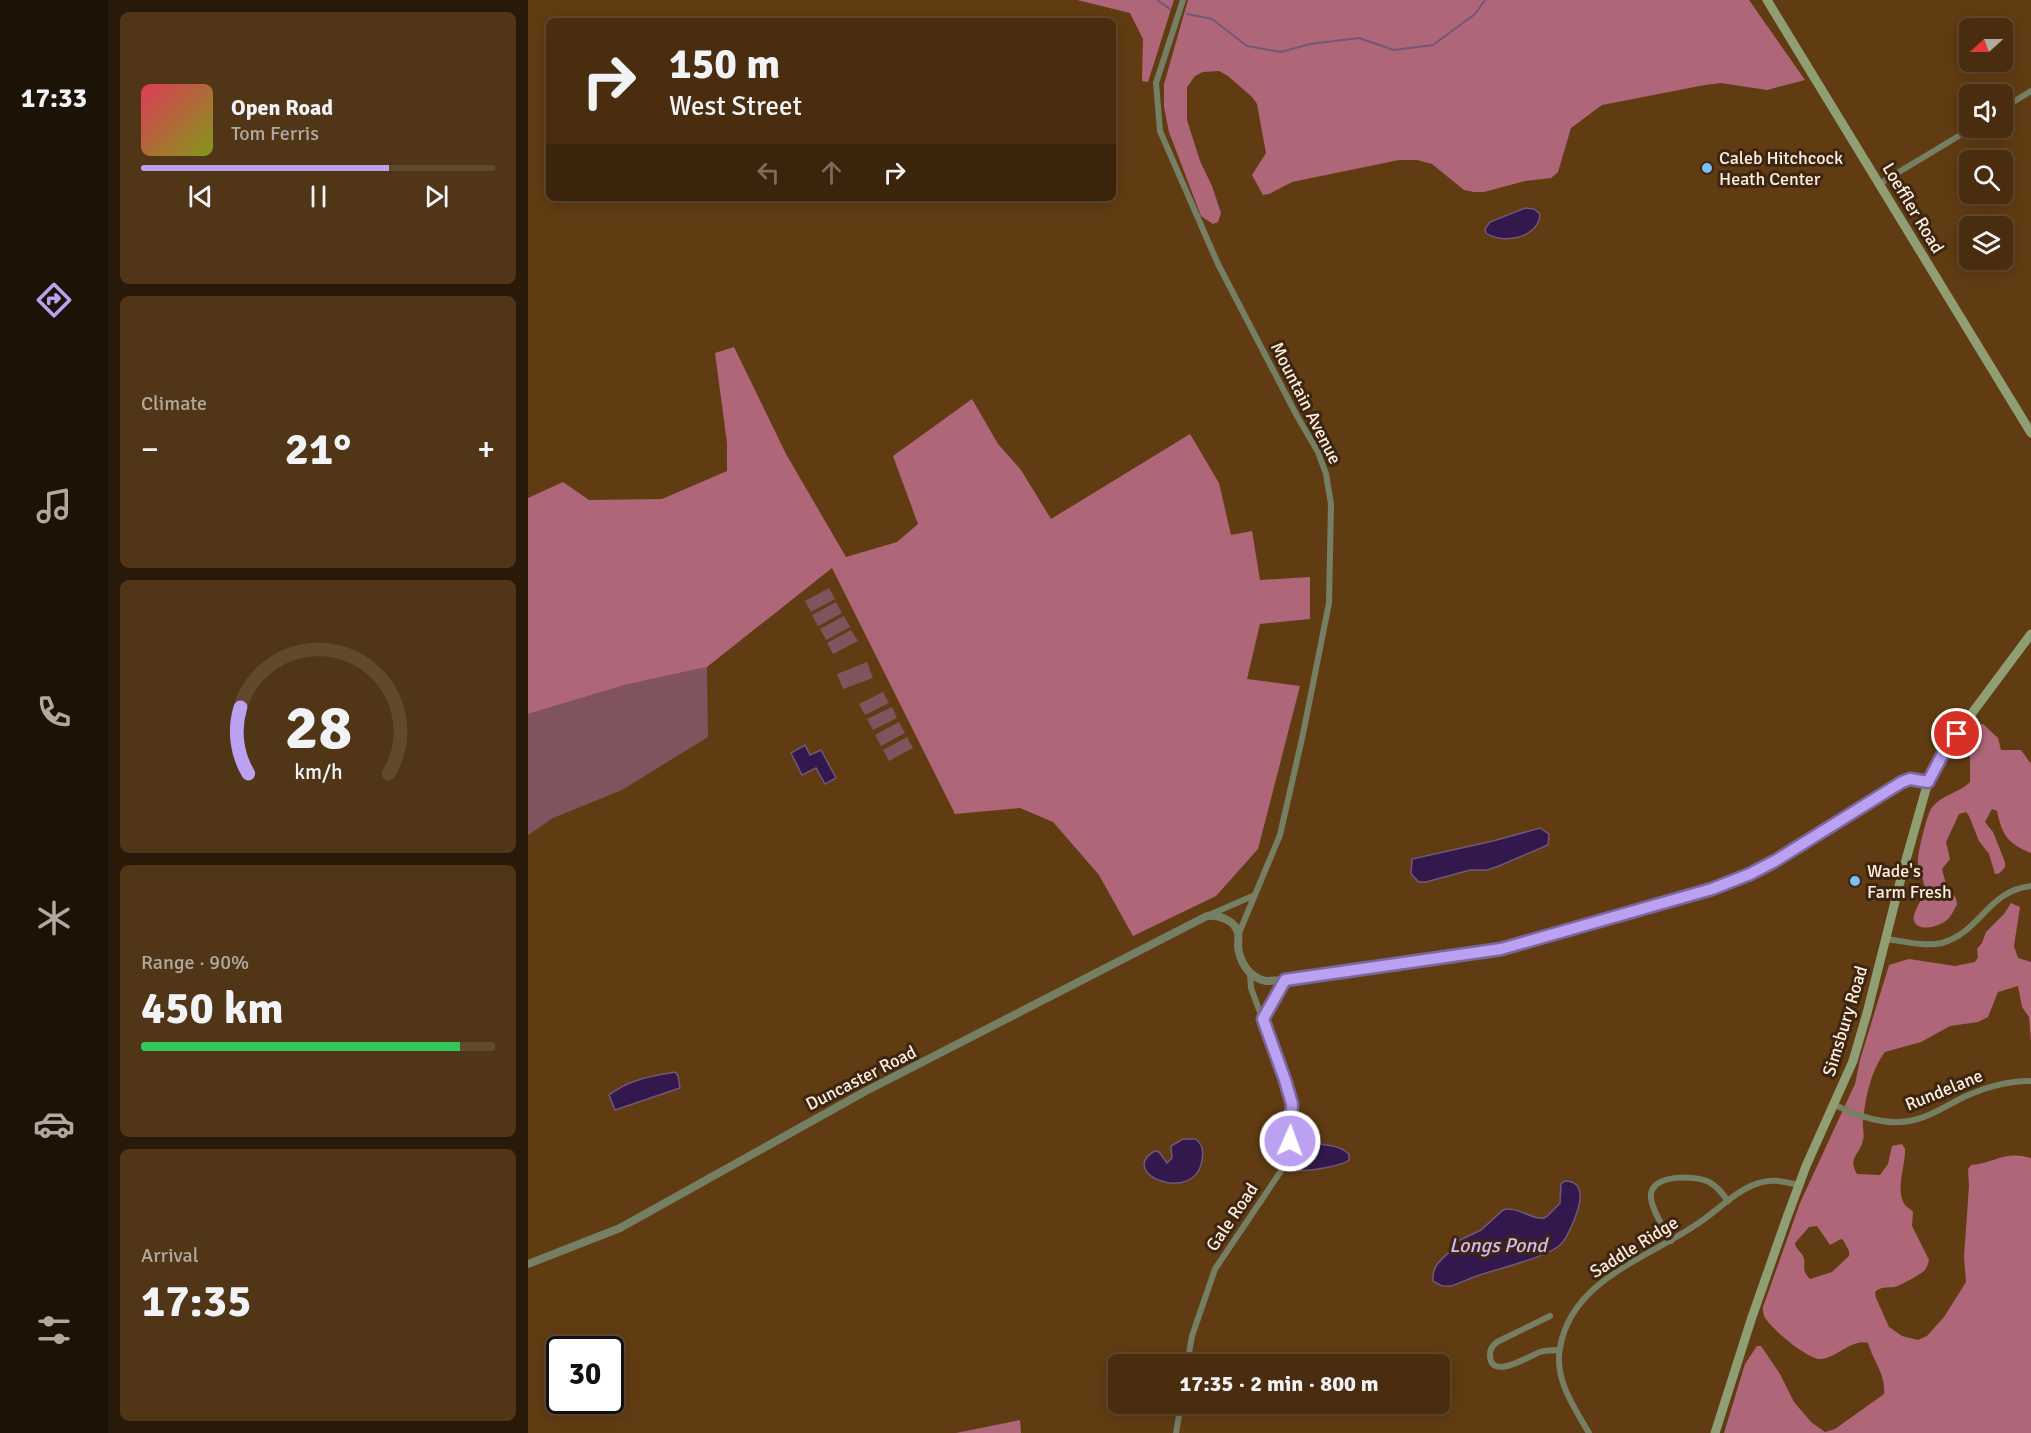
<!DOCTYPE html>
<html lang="en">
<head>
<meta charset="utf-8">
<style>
  :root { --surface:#492d0e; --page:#503517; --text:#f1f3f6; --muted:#b1a89e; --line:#61492e; --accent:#bca0f2 }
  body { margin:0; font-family:Signika,sans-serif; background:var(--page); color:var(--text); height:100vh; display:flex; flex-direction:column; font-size:22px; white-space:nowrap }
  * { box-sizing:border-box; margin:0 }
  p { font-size:20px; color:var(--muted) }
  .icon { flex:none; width:33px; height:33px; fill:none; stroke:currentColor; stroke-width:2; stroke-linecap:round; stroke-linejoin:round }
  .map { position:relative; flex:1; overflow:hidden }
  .drawer { display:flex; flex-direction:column; gap:12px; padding:12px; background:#281908; width:420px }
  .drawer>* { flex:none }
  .hud { position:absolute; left:18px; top:18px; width:570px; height:183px; border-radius:9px; box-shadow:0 3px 15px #0003,0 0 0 2px var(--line); background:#492d0e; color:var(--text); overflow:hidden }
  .needle { width:39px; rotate:249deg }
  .controls { position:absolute; left:1431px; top:18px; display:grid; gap:12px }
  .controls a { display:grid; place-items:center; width:54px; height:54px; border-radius:9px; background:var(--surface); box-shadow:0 3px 15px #0003,0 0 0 2px var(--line); font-size:30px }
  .speed { position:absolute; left:18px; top:1336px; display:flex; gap:12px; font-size:30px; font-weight:700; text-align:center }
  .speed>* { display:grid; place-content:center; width:78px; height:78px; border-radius:50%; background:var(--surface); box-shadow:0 3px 15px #0003,0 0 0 2px var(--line); line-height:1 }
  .speed .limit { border:3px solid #111; border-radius:9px; background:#fff; color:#111 }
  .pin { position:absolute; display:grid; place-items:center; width:51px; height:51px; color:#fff; margin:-26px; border:3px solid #fff; border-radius:50%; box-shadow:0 2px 6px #0007 }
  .me { position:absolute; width:66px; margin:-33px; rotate:2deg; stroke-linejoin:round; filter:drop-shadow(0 0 4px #0008) }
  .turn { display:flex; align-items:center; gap:21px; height:126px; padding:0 24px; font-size:27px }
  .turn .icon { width:78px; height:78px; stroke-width:2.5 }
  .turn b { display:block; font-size:42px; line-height:51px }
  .lanes { display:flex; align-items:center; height:57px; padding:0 24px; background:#0003; justify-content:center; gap:30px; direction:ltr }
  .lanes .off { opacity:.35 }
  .big { font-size:45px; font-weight:800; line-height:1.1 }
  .drawer .card { flex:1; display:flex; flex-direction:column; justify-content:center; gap:9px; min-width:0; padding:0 21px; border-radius:9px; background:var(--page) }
  .drawer .dial { align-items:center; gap:0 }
  .dial svg { height:156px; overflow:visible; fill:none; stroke:var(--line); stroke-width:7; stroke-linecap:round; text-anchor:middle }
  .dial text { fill:var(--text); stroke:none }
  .song { display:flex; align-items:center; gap:18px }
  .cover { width:72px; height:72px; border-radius:9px; background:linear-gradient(135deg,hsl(350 70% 55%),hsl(70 70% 35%)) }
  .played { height:6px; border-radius:3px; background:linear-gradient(90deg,var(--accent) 70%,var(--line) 70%) }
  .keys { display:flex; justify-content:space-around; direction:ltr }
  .heat { display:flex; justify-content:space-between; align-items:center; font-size:33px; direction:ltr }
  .charge { height:9px; border-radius:4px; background:linear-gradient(90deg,#34c759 90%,var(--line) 0) }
  .trip { position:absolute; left:580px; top:1354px; width:342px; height:60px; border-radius:9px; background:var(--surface); box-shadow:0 3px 15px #0003,0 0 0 2px var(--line); font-weight:800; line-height:60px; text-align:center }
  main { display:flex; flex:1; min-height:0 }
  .tabs { display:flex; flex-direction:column; width:108px; justify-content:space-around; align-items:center; background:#1d1206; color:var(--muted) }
  .tabs .icon { width:42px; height:42px }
  .tabs .on { color:var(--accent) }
  .tabs b { font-size:27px; color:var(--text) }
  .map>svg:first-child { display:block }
</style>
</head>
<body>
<main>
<nav class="tabs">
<b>17:33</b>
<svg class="icon on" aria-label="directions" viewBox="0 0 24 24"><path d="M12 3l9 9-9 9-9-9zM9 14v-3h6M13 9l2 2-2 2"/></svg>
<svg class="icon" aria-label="music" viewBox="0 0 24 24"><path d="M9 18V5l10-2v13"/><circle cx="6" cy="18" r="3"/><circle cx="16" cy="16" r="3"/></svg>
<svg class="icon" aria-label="phone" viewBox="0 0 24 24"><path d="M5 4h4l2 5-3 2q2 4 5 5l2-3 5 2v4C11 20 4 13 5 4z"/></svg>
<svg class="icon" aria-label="climate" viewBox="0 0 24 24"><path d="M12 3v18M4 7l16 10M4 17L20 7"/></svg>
<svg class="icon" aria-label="car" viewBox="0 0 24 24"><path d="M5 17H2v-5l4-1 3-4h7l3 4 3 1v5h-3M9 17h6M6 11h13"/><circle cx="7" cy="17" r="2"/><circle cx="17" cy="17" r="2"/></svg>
<svg class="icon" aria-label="filters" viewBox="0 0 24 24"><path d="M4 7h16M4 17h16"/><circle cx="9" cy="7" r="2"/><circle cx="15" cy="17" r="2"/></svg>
</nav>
<section class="drawer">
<div class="card">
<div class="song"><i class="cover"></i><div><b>Open Road</b><p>Tom Ferris</p></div></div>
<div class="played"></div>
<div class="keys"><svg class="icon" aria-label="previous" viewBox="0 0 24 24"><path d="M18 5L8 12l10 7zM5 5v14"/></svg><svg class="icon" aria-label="pause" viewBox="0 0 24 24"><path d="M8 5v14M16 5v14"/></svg><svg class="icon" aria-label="next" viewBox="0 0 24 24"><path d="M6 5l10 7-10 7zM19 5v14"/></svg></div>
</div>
<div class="card"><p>Climate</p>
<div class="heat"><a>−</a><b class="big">21°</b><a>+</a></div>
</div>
<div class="card dial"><svg viewBox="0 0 100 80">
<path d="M14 69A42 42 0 1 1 86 69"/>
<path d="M14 69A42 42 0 0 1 10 35" stroke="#bca0f2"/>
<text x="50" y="56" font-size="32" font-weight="700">28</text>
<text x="50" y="72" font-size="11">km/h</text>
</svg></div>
<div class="card"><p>Range · 90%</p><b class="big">450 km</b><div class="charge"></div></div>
<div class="card"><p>Arrival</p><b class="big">17:35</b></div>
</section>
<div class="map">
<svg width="1503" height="1433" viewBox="0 0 1503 1433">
  <rect width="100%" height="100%" fill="#613c13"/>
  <!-- green -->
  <g fill="#80535e">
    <polygon points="301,588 307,599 283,612 277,601"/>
    <polygon points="308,602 314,613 290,626 284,615"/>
    <polygon points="316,616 322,627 298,640 292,629"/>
    <polygon points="323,630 330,641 305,654 299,643"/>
    <polygon points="339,662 345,678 315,689 309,674"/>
    <polygon points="179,667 180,737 94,790 25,818 0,835 0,714 97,685"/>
    <polygon points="355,692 361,703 337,715 331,704"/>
    <polygon points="364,707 369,718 345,730 339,719"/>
    <polygon points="371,722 377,733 353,746 347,735"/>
    <polygon points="379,737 385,748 361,761 355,750"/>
  </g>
  <!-- forest -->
  <g fill="#ae6678" fill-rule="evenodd">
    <polygon points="549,0 646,0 620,82 614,81 615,39 602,13"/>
    <polygon points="660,0 1221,0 1277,80 1239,90 1193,83 1177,85 1074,105 1043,128 1030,172 1023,178 997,181 956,192 946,192 936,190 904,164 889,160 871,160 764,182 741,194 735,195 724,175 738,153 729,104 724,97 700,76 691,71 675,72 667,76 659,87 659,120 672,161 684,186 693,213 690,222 685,224 673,216 641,132 636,107 636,84"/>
    <polygon points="206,347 258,454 318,557 369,542 390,524 365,456 444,399 470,444 493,470 523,519 662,434 691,483 703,535 724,531 732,580 782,577 782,619 732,624 719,679 772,686 730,849 688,896 605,936 571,875 525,822 492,808 427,814 304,568 179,667 97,685 0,714 0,498 35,482 61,500 134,499 199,471 199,443 187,353"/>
    <path d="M1453 724H1455L1470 738 1473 750H1493L1503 764V853C1480 844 1474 835 1469 811L1464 809 1457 822 1465 832 1477 862V867L1472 873 1467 874 1461 854 1451 841 1441 816 1438 812 1431 814 1418 842 1422 859 1414 869 1419 888 1428 898 1429 905C1426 909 1423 917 1419 920 1412 926 1391 933 1386 921 1383 915 1395 899 1396 891 1398 879 1389 871 1390 860 1390 852 1398 819 1402 811 1409 796 1432 793 1442 782V756L1437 743Z"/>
    <path d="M1483 903 1492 907 1486 946 1490 958 1503 962V1042L1501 1017 1494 1007 1490 986 1470 992 1460 1017 1450 1022 1422 1026 1393 1042 1357 1052C1343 1070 1337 1099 1335 1122 1334 1128 1337 1134 1335 1140 1332 1156 1319 1156 1329 1174L1352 1175 1360 1164 1364 1146 1374 1144 1377 1149C1378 1164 1366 1193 1378 1206 1380 1208 1383 1209 1385 1212L1384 1226 1401 1260C1400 1264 1399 1267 1397 1270 1395 1273 1370 1287 1366 1287 1358 1288 1354 1286 1347 1292L1348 1298 1361 1327 1374 1336 1390 1340 1399 1336 1416 1317 1438 1282 1436 1257 1441 1186 1440 1169 1443 1165C1467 1163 1477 1150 1503 1158V1433H1196L1217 1364 1229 1346H1233L1252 1374 1266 1402 1283 1422 1297 1432 1307 1429 1356 1394C1358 1374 1345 1361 1340 1343 1325 1338 1309 1357 1294 1359 1281 1361 1242 1328 1236 1316 1235 1313 1235 1310 1235 1307L1272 1203 1327 1084 1332 1060 1361 965 1381 959 1427 966 1447 962 1450 957 1449 949 1454 943 1458 932 1476 914ZM1289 1226 1302 1245 1313 1239 1315 1240 1321 1251V1256L1304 1272 1282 1279C1272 1270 1279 1265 1275 1256 1272 1250 1268 1250 1267 1243L1281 1227Z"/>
    <polygon points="492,1420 493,1433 428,1433"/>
  </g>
  <!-- water -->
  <g fill="#33184d" stroke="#705878" stroke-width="1.5">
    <path d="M997 208 1006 209 1012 214C1011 238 975 245 958 233L957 229 962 222Z"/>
    <polygon points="277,745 282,755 293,750 308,778 297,784 288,768 274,775 263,753"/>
    <polygon points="1012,828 1021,834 1020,845 971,866 959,870 942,870 898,882 891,882 883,874 884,859 965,841"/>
    <path d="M147 1072 150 1076 152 1088 87 1110 81 1095C102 1079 121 1077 147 1072Z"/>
    <path d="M655 1139H668C675 1145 676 1152 674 1160 667 1206 588 1173 627 1151L631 1152 639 1163 644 1158 643 1146Z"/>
    <path d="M789 1144C801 1145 812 1146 821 1154V1160C814 1166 779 1172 769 1170L766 1165 771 1149Z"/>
    <path d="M1037 1181C1045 1181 1051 1185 1052 1194 1054 1205 1040 1238 1032 1245 1018 1257 977 1267 958 1273 946 1276 935 1282 923 1286H914L905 1281C903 1260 923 1256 930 1241L953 1230 975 1210C989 1205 1008 1223 1018 1217 1023 1213 1028 1207 1032 1203L1033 1184Z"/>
  </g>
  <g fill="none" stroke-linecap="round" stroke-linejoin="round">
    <!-- stream -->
    <g stroke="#705878" stroke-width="2">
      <polyline points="629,0 642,9"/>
      <polyline points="659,14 684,19 719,46 753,52 782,44 831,38 866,50 905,45 947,14 957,0"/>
    </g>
    <!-- minor -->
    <g stroke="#757f64" stroke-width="6">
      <polyline points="655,0 628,83 632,131 690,264 769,416 790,452 798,474 803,504 801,603 775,734 752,835 711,933"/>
      <polyline points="1474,109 1503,91"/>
      <polyline points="1351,184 1444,128"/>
      <polyline points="681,915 727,895"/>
      <path d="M1358 939C1375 941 1396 947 1414 943 1453 932 1459 891 1503 886"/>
      <polyline points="735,1019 757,980"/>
      <path d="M1307 1105C1330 1116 1359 1127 1386 1120 1401 1117 1415 1108 1428 1101 1451 1089 1477 1081 1503 1081"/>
      <path d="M1143 1241C1137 1230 1121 1206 1123 1194 1126 1174 1167 1175 1181 1182 1189 1186 1195 1194 1200 1201"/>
      <path d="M1022 1316 969 1342C965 1345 962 1348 962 1354 961 1382 1001 1356 1012 1352 1018 1350 1025 1350 1031 1350"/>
      <polyline points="659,1365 664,1336 687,1269 761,1159 763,1104 757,1080 723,988 722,973"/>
      <polyline points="648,1433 653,1404"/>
      <path d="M1061 1433C1046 1407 1026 1379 1032 1348 1043 1281 1117 1259 1166 1226 1186 1214 1209 1189 1231 1183 1245 1178 1257 1182 1271 1185"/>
    </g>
    <!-- tertiary -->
    <path stroke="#757f64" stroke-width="8" d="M0 1264 92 1228 336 1092 679 916C691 915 707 920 710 933 711 937 710 942 710 947 712 962 721 978 738 981 744 981 750 980 757 980L973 949 1184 889 1222 874 1247 861 1374 782 1382 779 1400 782"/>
    <!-- secondary -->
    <g stroke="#8f9f73" stroke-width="9">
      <polyline points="1239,0 1503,433"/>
      <polyline points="1187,1433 1223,1320 1258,1220 1278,1166 1325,1061 1339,1013 1374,874 1400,782 1418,748 1503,634"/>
    </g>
  </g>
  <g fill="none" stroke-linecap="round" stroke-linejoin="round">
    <defs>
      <polyline id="route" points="762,1141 764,1104 757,1080 735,1019 757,980 973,949 1184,889 1222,874 1247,861 1374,782 1382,779 1400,782 1418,748 1429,734"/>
    </defs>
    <!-- route casing -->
    <use href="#route" stroke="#7a689d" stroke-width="15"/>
    <!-- route -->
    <use href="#route" stroke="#bca0f2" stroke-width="10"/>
  </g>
  <!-- markers -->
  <g fill="#79bff8" stroke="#3c2611" stroke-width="2">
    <circle cx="1179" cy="168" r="6"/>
    <circle cx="1327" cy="881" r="6"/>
  </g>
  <g text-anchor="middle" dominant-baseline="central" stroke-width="6" stroke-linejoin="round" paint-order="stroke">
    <!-- poi labels -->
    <g font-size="18" fill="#ffeddd" stroke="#3c2611" text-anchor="start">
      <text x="1191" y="158">Caleb Hitchcock<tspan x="1191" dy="21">Heath Center</tspan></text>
      <text x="1339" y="871">Wade's<tspan x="1339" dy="21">Farm Fresh</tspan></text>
    </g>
    <!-- street labels -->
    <g font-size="18" fill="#ffeddd" stroke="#3c2611">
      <text transform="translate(1385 208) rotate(59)">Loeffler Road</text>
      <text transform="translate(778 403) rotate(63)">Mountain Avenue</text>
      <text transform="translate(1317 1021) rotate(-73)">Simsbury Road</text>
      <text transform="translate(333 1078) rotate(-27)">Duncaster Road</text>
      <text transform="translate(1416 1090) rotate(-22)">Rundelane</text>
      <text transform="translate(704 1217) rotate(-56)">Gale Road</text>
      <text transform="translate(1106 1247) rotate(-32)">Saddle Ridge</text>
    </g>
    <!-- water labels -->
    <g font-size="20" font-style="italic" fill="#d5b7fc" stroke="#3c2611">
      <text x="970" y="1245">Longs Pond</text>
    </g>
  </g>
</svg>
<div class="controls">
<a><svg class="needle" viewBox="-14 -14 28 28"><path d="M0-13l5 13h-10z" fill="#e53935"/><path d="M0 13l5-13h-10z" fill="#b1a89e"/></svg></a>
<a><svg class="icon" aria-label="sound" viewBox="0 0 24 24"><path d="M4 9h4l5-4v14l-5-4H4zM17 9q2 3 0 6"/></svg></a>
<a><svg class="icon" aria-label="search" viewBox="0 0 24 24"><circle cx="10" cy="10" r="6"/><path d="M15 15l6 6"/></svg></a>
<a><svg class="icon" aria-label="layers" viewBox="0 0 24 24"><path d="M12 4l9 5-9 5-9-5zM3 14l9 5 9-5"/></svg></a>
</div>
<div class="speed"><div class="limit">30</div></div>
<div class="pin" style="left:1429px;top:734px;background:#d93025"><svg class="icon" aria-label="arrive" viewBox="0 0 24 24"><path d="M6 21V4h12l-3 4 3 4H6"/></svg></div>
<svg class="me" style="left:762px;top:1141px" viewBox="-20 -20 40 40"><circle r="17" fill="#bca0f2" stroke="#fff" stroke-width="3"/><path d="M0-11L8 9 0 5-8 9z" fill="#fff"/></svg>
<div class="trip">17:35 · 2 min · 800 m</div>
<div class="hud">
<div class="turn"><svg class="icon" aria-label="right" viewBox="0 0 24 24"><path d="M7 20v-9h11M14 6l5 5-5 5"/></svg><div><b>150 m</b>West Street</div></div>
<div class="lanes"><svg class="icon off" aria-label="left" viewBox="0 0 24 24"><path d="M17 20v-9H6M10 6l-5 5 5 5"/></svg><svg class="icon off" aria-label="ahead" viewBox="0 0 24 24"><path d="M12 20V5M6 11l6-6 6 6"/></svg><svg class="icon" aria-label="right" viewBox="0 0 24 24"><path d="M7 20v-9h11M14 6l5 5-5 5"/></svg></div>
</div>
</div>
</main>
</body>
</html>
